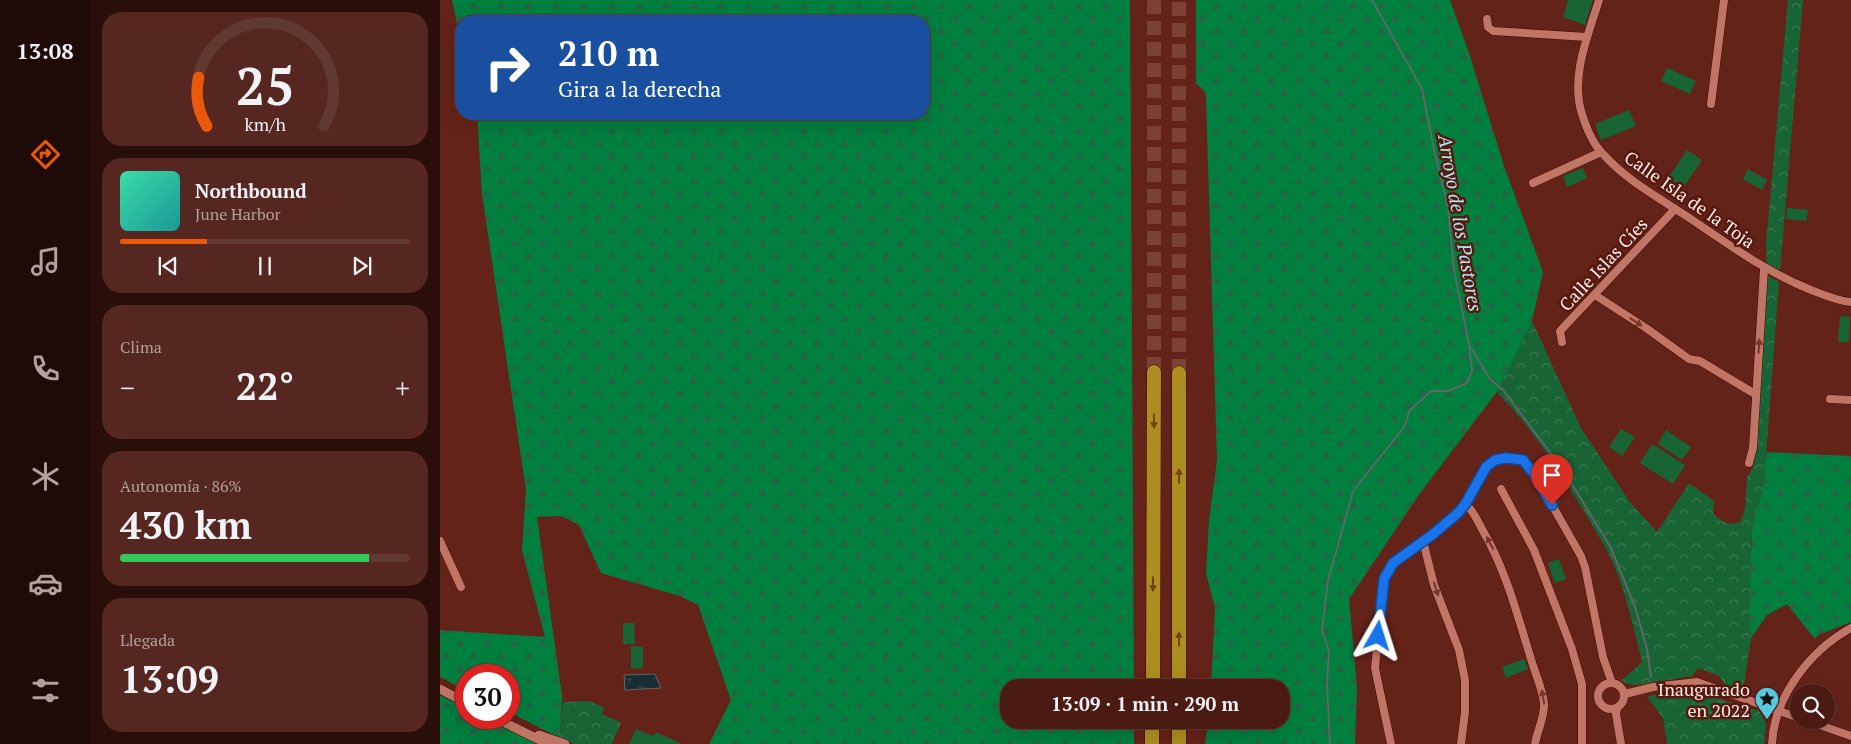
<!DOCTYPE html>
<html lang="es">
<head>
<meta charset="utf-8">
<style>
  :root { --surface:#4b1a12; --page:#552720; --text:#f1f3f6; --muted:#b2a19f; --line:#623832; --accent:#ea580c }
  body { margin:0; font-family:"PT Serif",serif; background:var(--page); color:var(--text); height:100vh; display:flex; flex-direction:column; font-size:19px; white-space:nowrap }
  * { box-sizing:border-box; margin:0 }
  p { font-size:16px; color:var(--muted) }
  .icon { flex:none; width:28px; height:28px; fill:none; stroke:currentColor; stroke-width:2; stroke-linecap:round; stroke-linejoin:round }
  .map { position:relative; flex:1; overflow:hidden }
  .side { display:flex; flex-direction:column; gap:12px; padding:12px; background:#290e0a; width:350px }
  .side>* { flex:none }
  .hud { position:absolute; left:15px; top:15px; width:475px; height:105px; border-radius:20px; box-shadow:0 5px 20px #0002,0 0 0 1px var(--line); background:#1a4fa0; color:#fff; overflow:hidden }
  .buttons { position:absolute; left:1350px; top:684px; display:grid; gap:10px }
  .buttons a { display:grid; place-items:center; width:45px; height:45px; border-radius:50%; background:var(--surface); box-shadow:0 5px 20px #0002,0 0 0 1px var(--line); font-size:25px }
  .speed { position:absolute; left:15px; top:664px; display:flex; gap:10px; font-size:25px; font-weight:700; text-align:center }
  .speed>* { display:grid; place-content:center; width:65px; height:65px; border-radius:50%; background:var(--surface); box-shadow:0 5px 20px #0002,0 0 0 1px var(--line); line-height:1 }
  .speed .limit { border:8px solid #d22; background:#fff; color:#111 }
  .pin { position:absolute; display:grid; place-items:center; width:42px; height:42px; color:#fff; margin:-51px -21px; border-radius:50% 50% 50% 0; rotate:-45deg; box-shadow:0 0 5px #0007 }
  .pin .icon { rotate:45deg }
  .me { position:absolute; width:55px; margin:-28px; rotate:6deg; stroke-linejoin:round; filter:drop-shadow(0 0 4px #0008) }
  .turn { display:flex; align-items:center; gap:18px; height:105px; padding:0 20px; font-size:22px }
  .turn .icon { width:65px; height:65px; stroke-width:2.5 }
  .turn b { display:block; font-size:35px; line-height:42px }
  .big { font-size:38px; font-weight:800; line-height:1.1 }
  .side .tile { flex:1; display:flex; flex-direction:column; justify-content:center; gap:8px; min-width:0; padding:0 18px; border-radius:20px; background:var(--page) }
  .side .dial { align-items:center; gap:0 }
  .dial svg { height:130px; overflow:visible; fill:none; stroke:var(--line); stroke-width:7; stroke-linecap:round; text-anchor:middle }
  .dial text { fill:var(--text); stroke:none }
  .song { display:flex; align-items:center; gap:15px }
  .cover { width:60px; height:60px; border-radius:8px; background:linear-gradient(135deg,hsl(160 70% 55%),hsl(180 70% 35%)) }
  .played { height:5px; border-radius:2px; background:linear-gradient(90deg,var(--accent) 30%,var(--line) 30%) }
  .keys { display:flex; justify-content:space-around; direction:ltr }
  .heat { display:flex; justify-content:space-between; align-items:center; font-size:28px; direction:ltr }
  .charge { height:8px; border-radius:4px; background:linear-gradient(90deg,#34c759 86%,var(--line) 0) }
  .trip { position:absolute; left:560px; top:679px; width:290px; height:50px; border-radius:20px; background:var(--surface); box-shadow:0 5px 20px #0002,0 0 0 1px var(--line); font-weight:800; line-height:50px; text-align:center }
  main { display:flex; flex:1; min-height:0 }
  .tabs { display:flex; flex-direction:column; width:90px; justify-content:space-around; align-items:center; background:#1e0a07; color:var(--muted) }
  .tabs .icon { width:35px; height:35px }
  .tabs .on { color:var(--accent) }
  .tabs b { font-size:22px; color:var(--text) }
  .map>svg:first-child { display:block }
</style>
</head>
<body>
<main>
<nav class="tabs">
<b>13:08</b>
<svg class="icon on" aria-label="directions" viewBox="0 0 24 24"><path d="M12 3l9 9-9 9-9-9zM9 14v-3h6M13 9l2 2-2 2"/></svg>
<svg class="icon" aria-label="music" viewBox="0 0 24 24"><path d="M9 18V5l10-2v13"/><circle cx="6" cy="18" r="3"/><circle cx="16" cy="16" r="3"/></svg>
<svg class="icon" aria-label="phone" viewBox="0 0 24 24"><path d="M5 4h4l2 5-3 2q2 4 5 5l2-3 5 2v4C11 20 4 13 5 4z"/></svg>
<svg class="icon" aria-label="climate" viewBox="0 0 24 24"><path d="M12 3v18M4 7l16 10M4 17L20 7"/></svg>
<svg class="icon" aria-label="car" viewBox="0 0 24 24"><path d="M5 17H2v-5l4-1 3-4h7l3 4 3 1v5h-3M9 17h6M6 11h13"/><circle cx="7" cy="17" r="2"/><circle cx="17" cy="17" r="2"/></svg>
<svg class="icon" aria-label="filters" viewBox="0 0 24 24"><path d="M4 7h16M4 17h16"/><circle cx="9" cy="7" r="2"/><circle cx="15" cy="17" r="2"/></svg>
</nav>
<section class="side">
<div class="tile dial"><svg viewBox="0 0 100 80">
<path d="M14 69A42 42 0 1 1 86 69"/>
<path d="M14 69A42 42 0 0 1 9 39" stroke="#ea580c"/>
<text x="50" y="56" font-size="32" font-weight="700">25</text>
<text x="50" y="72" font-size="11">km/h</text>
</svg></div>
<div class="tile">
<div class="song"><i class="cover"></i><div><b>Northbound</b><p>June Harbor</p></div></div>
<div class="played"></div>
<div class="keys"><svg class="icon" aria-label="previous" viewBox="0 0 24 24"><path d="M18 5L8 12l10 7zM5 5v14"/></svg><svg class="icon" aria-label="pause" viewBox="0 0 24 24"><path d="M8 5v14M16 5v14"/></svg><svg class="icon" aria-label="next" viewBox="0 0 24 24"><path d="M6 5l10 7-10 7zM19 5v14"/></svg></div>
</div>
<div class="tile"><p>Clima</p>
<div class="heat"><a>−</a><b class="big">22°</b><a>+</a></div>
</div>
<div class="tile"><p>Autonomía · 86%</p><b class="big">430 km</b><div class="charge"></div></div>
<div class="tile"><p>Llegada</p><b class="big">13:09</b></div>
</section>
<div class="map">
<svg width="1411" height="744" viewBox="0 0 1411 744">
  <defs>
    <pattern id="forest-firs" width="22" height="20" patternUnits="userSpaceOnUse" patternTransform="scale(1.25)"><rect width="22" height="20" fill="#007f3e"/><path d="M5 1l3.5 6h-7zM16 11l3.5 6h-7z" fill="#266342"/></pattern>
    <pattern id="park-crowns" width="20" height="18" patternUnits="userSpaceOnUse" patternTransform="scale(1.25)"><rect width="20" height="18" fill="#186435"/><path d="M2 6a3 3 0 1 1 6 0M12 15a3 3 0 1 1 6 0" fill="none" stroke="#3b7a52"/></pattern>
    <pattern id="water-ripples" width="26" height="14" patternUnits="userSpaceOnUse" patternTransform="scale(1.25)"><rect width="26" height="14" fill="#192e32"/><path d="M2 4q2-2 4 0t4 0M15 11q2-2 4 0t4 0" fill="none" stroke="#3c4d50"/></pattern>
  </defs>
  <rect width="100%" height="100%" fill="#642318"/>
  <!-- forest -->
  <g fill="url(#forest-firs)">
    <polygon points="12,0 690,0 694,687 569,688 569,720 694,720 694,744 269,744 291,700 258,605 240,596 161,573 139,525 121,516 97,517 122,696 120,738 69,712 69,675 26,675 26,691 0,677 0,630 105,637 82,550 86,490 42,194 37,114 484,114 484,21 21,21 21,41"/>
    <polygon points="756,0 1010,0 1029,53 1064,166 1103,272 1092,321 1062,385 978,496 909,599 917,688 915,744 765,744 769,720 841,720 841,688 771,687 775,608 766,573 769,520 777,460 766,97 765,92 756,83"/>
    <polygon points="1325,452 1411,456 1411,622 1378,635 1375,639 1347,604 1327,615 1311,638 1309,612 1312,528 1324,483"/>
    <polygon points="0,695 26,708 26,718 45,718 97,744 0,744"/>
  </g>
  <!-- park -->
  <g fill="url(#park-crowns)">
    <polygon points="1348,0 1363,0 1340,270 1327,265 1326,244"/>
    <path d="M1327 275 1339 282 1324 483 1312 529 1309 612 1311 638 1303 692 1286 686 1279 676 1258 668 1252 676 1196 685 1188 684 1181 681 1202 662C1195 633 1188 603 1178 575 1169 551 1155 530 1142 508 1117 467 1090 426 1057 392L1092 321 1141 428 1189 501 1217 532 1249 483 1274 501 1273 513C1282 523 1288 526 1300 522L1305 509 1307 477 1313 468 1316 451Z"/>
    <polygon points="1234,689 1256,690 1268,693 1285,701 1319,711 1326,723 1324,744 1227,744 1223,718 1207,697"/>
    <polygon points="149,701 165,708 161,714 181,722 172,744 134,744 120,738 123,702"/>
  </g>
  <!-- garden -->
  <g fill="#186435">
    <polygon points="1128,0 1153,0 1145,25 1123,17"/>
    <polygon points="1227,68 1256,81 1250,94 1221,81"/>
    <polygon points="1189,110 1196,126 1161,140 1155,124"/>
    <polygon points="1247,150 1262,160 1243,188 1228,178"/>
    <polygon points="1143,168 1147,178 1127,187 1123,176"/>
    <polygon points="1308,169 1327,180 1322,190 1303,179"/>
    <polygon points="1347,208 1368,210 1366,221 1346,219"/>
    <polygon points="1400,316 1410,317 1409,342 1398,342"/>
    <polygon points="1181,429 1195,437 1182,456 1169,447"/>
    <polygon points="1226,430 1251,447 1242,460 1218,444"/>
    <polygon points="1212,444 1245,465 1233,484 1200,463"/>
    <polygon points="1119,559 1126,579 1115,583 1108,563"/>
    <polygon points="183,623 194,623 195,644 183,644"/>
    <polygon points="191,646 203,647 203,668 191,669"/>
    <polygon points="1084,659 1088,669 1066,678 1062,667"/>
    <polygon points="196,729 213,736 216,732 242,744 189,744"/>
  </g>
  <!-- water -->
  <polygon fill="url(#water-ripples)" stroke="#5e6769" points="215,674 221,688 185,690 184,675"/>
  <g fill="none" stroke-linecap="round" stroke-linejoin="round">
    <!-- stream -->
    <g stroke="#5e6769" stroke-width="2">
      <polyline points="1030,346 1050,379 1063,390 1124,471 1171,548 1195,607 1207,649 1211,677"/>
      <polyline points="890,744 887,684 889,651 882,631 888,580 899,542 913,491 964,427 970,410 991,391 1009,391 1027,383 1032,371 1029,344 1014,270 1008,207 995,154 982,89 932,0"/>
    </g>
    <!-- motorway-tunnel -->
    <g stroke="#7b4137" stroke-width="14" stroke-dasharray="14 7" stroke-linecap="butt">
      <polyline points="714,0 714,372"/>
      <polyline points="739,373 739,0"/>
    </g>
    <defs>
      <g id="minor">
        <path d="M1159 0C1148 36 1130 77 1142 114 1146 127 1153 144 1163 154 1186 180 1219 198 1248 217 1289 245 1325 271 1371 290 1384 295 1397 301 1411 302"/>
        <polyline points="1047,19 1048,27 1053,31 1147,37"/>
        <polyline points="1271,104 1284,0"/>
        <polyline points="1093,183 1161,152"/>
        <polyline points="1155,295 1206,328 1249,359 1260,361 1315,394"/>
        <polyline points="1122,342 1120,331 1235,209"/>
        <polyline points="1390,399 1411,400"/>
        <polyline points="1309,463 1313,448 1324,269"/>
        <polyline points="1061,489 1094,550 1132,649 1142,684 1142,744"/>
        <path d="M1025 503C1033 510 1037 520 1042 529 1066 570 1077 614 1091 659 1095 673 1102 687 1104 703 1105 717 1097 731 1095 744"/>
        <polyline points="0,541 21,587"/>
        <polyline points="983,541 994,585 1019,650 1025,680 1025,712 1021,744"/>
        <circle cx="1171" cy="696" r="13"/>
        <polyline points="1185,694 1213,687 1257,682 1359,718"/>
        <polyline points="1177,709 1176,714 1181,744"/>
        <polyline points="1365,720 1411,736"/>
        <polyline points="951,744 935,668 944,579 953,563 1000,529 1018,513 1025,503 1046,467 1055,460 1067,457 1083,460 1095,475 1141,556 1145,567 1163,657 1172,683"/>
        <path d="M1332 744C1334 696 1371 650 1411 628"/>
      </g>
      <g id="tertiary">
        <polyline points="0,689 26,703"/>
        <polyline points="55,718 108,744"/>
        <polyline points="99,735 125,744"/>
      </g>
      <g id="motorway">
        <polyline points="739,373 739,688"/>
        <polyline points="713,688 714,372"/>
        <polyline points="739,720 739,744"/>
        <polyline points="712,744 712,720"/>
      </g>
    </defs>
    <!-- minor casing -->
    <use href="#minor" stroke="#460500" stroke-width="9"/>
    <!-- tertiary casing -->
    <use href="#tertiary" stroke="#460500" stroke-width="10"/>
    <!-- motorway casing -->
    <use href="#motorway" stroke="#460500" stroke-width="15"/>
    <!-- minor -->
    <use href="#minor" stroke="#c07667" stroke-width="8"/>
    <!-- tertiary -->
    <use href="#tertiary" stroke="#c07667" stroke-width="9"/>
    <!-- motorway -->
    <use href="#motorway" stroke="#ac8d20" stroke-width="14"/>
  </g>
  <!-- one-way arrows -->
  <defs><path id="oneway-solid" d="M-6-.8H1V-3.2L6.5 0L1 3.2V.8H-6Z" transform="scale(1.25)"/></defs>
  <g fill="#773428">
    <use href="#oneway-solid" transform="translate(1196 322) rotate(33)"/>
    <use href="#oneway-solid" transform="translate(1319 346) rotate(-86)"/>
    <use href="#oneway-solid" transform="translate(1050 543) rotate(-118)"/>
    <use href="#oneway-solid" transform="translate(996 589) rotate(73)"/>
    <use href="#oneway-solid" transform="translate(1103 697) rotate(-100)"/>
  </g>
  <g fill="#754114">
    <use href="#oneway-solid" transform="translate(714 421) rotate(90)"/>
    <use href="#oneway-solid" transform="translate(739 476) rotate(-90)"/>
    <use href="#oneway-solid" transform="translate(713 584) rotate(90)"/>
    <use href="#oneway-solid" transform="translate(739 639) rotate(-90)"/>
  </g>
  <g fill="none" stroke-linecap="round" stroke-linejoin="round">
    <defs>
      <polyline id="route" points="938,636 944,579 953,563 992,535 1018,513 1026,503 1046,467 1055,460 1066,458 1083,460 1095,475 1112,505"/>
    </defs>
    <!-- route casing -->
    <use href="#route" stroke="#114b97" stroke-width="12"/>
    <!-- route -->
    <use href="#route" stroke="#1a73e8" stroke-width="9"/>
  </g>
  <!-- icons -->
  <defs>
    <symbol id="sight-pin" viewBox="-11 -11 22 30"><path d="M0 17L-7.5 6A9.5 9.5 0 1 1 7.5 6Z" fill="#55cadf" stroke="#58180d"/><path d="M0-6L1.8-2.2L6-1.7L2.9 1.2L3.7 5.4L0 3.3L-3.7 5.4L-2.9 1.2L-6-1.7L-1.8-2.2Z" fill="#111"/></symbol>
  </defs>
  <g fill-rule="evenodd">
    <use href="#sight-pin" x="1313" y="685" width="28" height="38"/>
  </g>
  <g text-anchor="middle" dominant-baseline="central" stroke-width="5" stroke-linejoin="round" paint-order="stroke">
    <!-- street labels -->
    <g font-size="18" fill="#feede9" stroke="#58180d">
      <text transform="translate(1250 199) rotate(35)">Calle Isla de la Toja</text>
      <text transform="translate(1163 264) rotate(-47)">Calle Islas Cíes</text>
    </g>
    <!-- poi labels -->
    <g font-size="18" fill="#feede9" stroke="#58180d" text-anchor="end">
      <text x="1310" y="689">Inaugurado<tspan x="1310" dy="21">en 2022</tspan></text>
    </g>
    <!-- water labels -->
    <g font-size="19" font-style="italic" fill="#aaebf8" stroke="#58180d">
      <text transform="translate(1021 223) rotate(80)">Arroyo de los Pastores</text>
    </g>
  </g>
</svg>
<div class="buttons">
<a><svg class="icon" aria-label="search" viewBox="0 0 24 24"><circle cx="10" cy="10" r="6"/><path d="M15 15l6 6"/></svg></a>
</div>
<div class="speed"><div class="limit">30</div></div>
<div class="pin" style="left:1112px;top:505px;background:#d93025"><svg class="icon" aria-label="arrive" viewBox="0 0 24 24"><path d="M6 21V4h12l-3 4 3 4H6"/></svg></div>
<svg class="me" style="left:938px;top:636px" viewBox="-20 -20 40 40"><path d="M0-17L14 15 0 8-14 15z" fill="#1a73e8" stroke="#fff" stroke-width="4"/></svg>
<div class="trip">13:09 · 1 min · 290 m</div>
<div class="hud">
<div class="turn"><svg class="icon" aria-label="right" viewBox="0 0 24 24"><path d="M7 20v-9h11M14 6l5 5-5 5"/></svg><div><b>210 m</b>Gira a la derecha</div></div>
</div>
</div>
</main>
</body>
</html>
